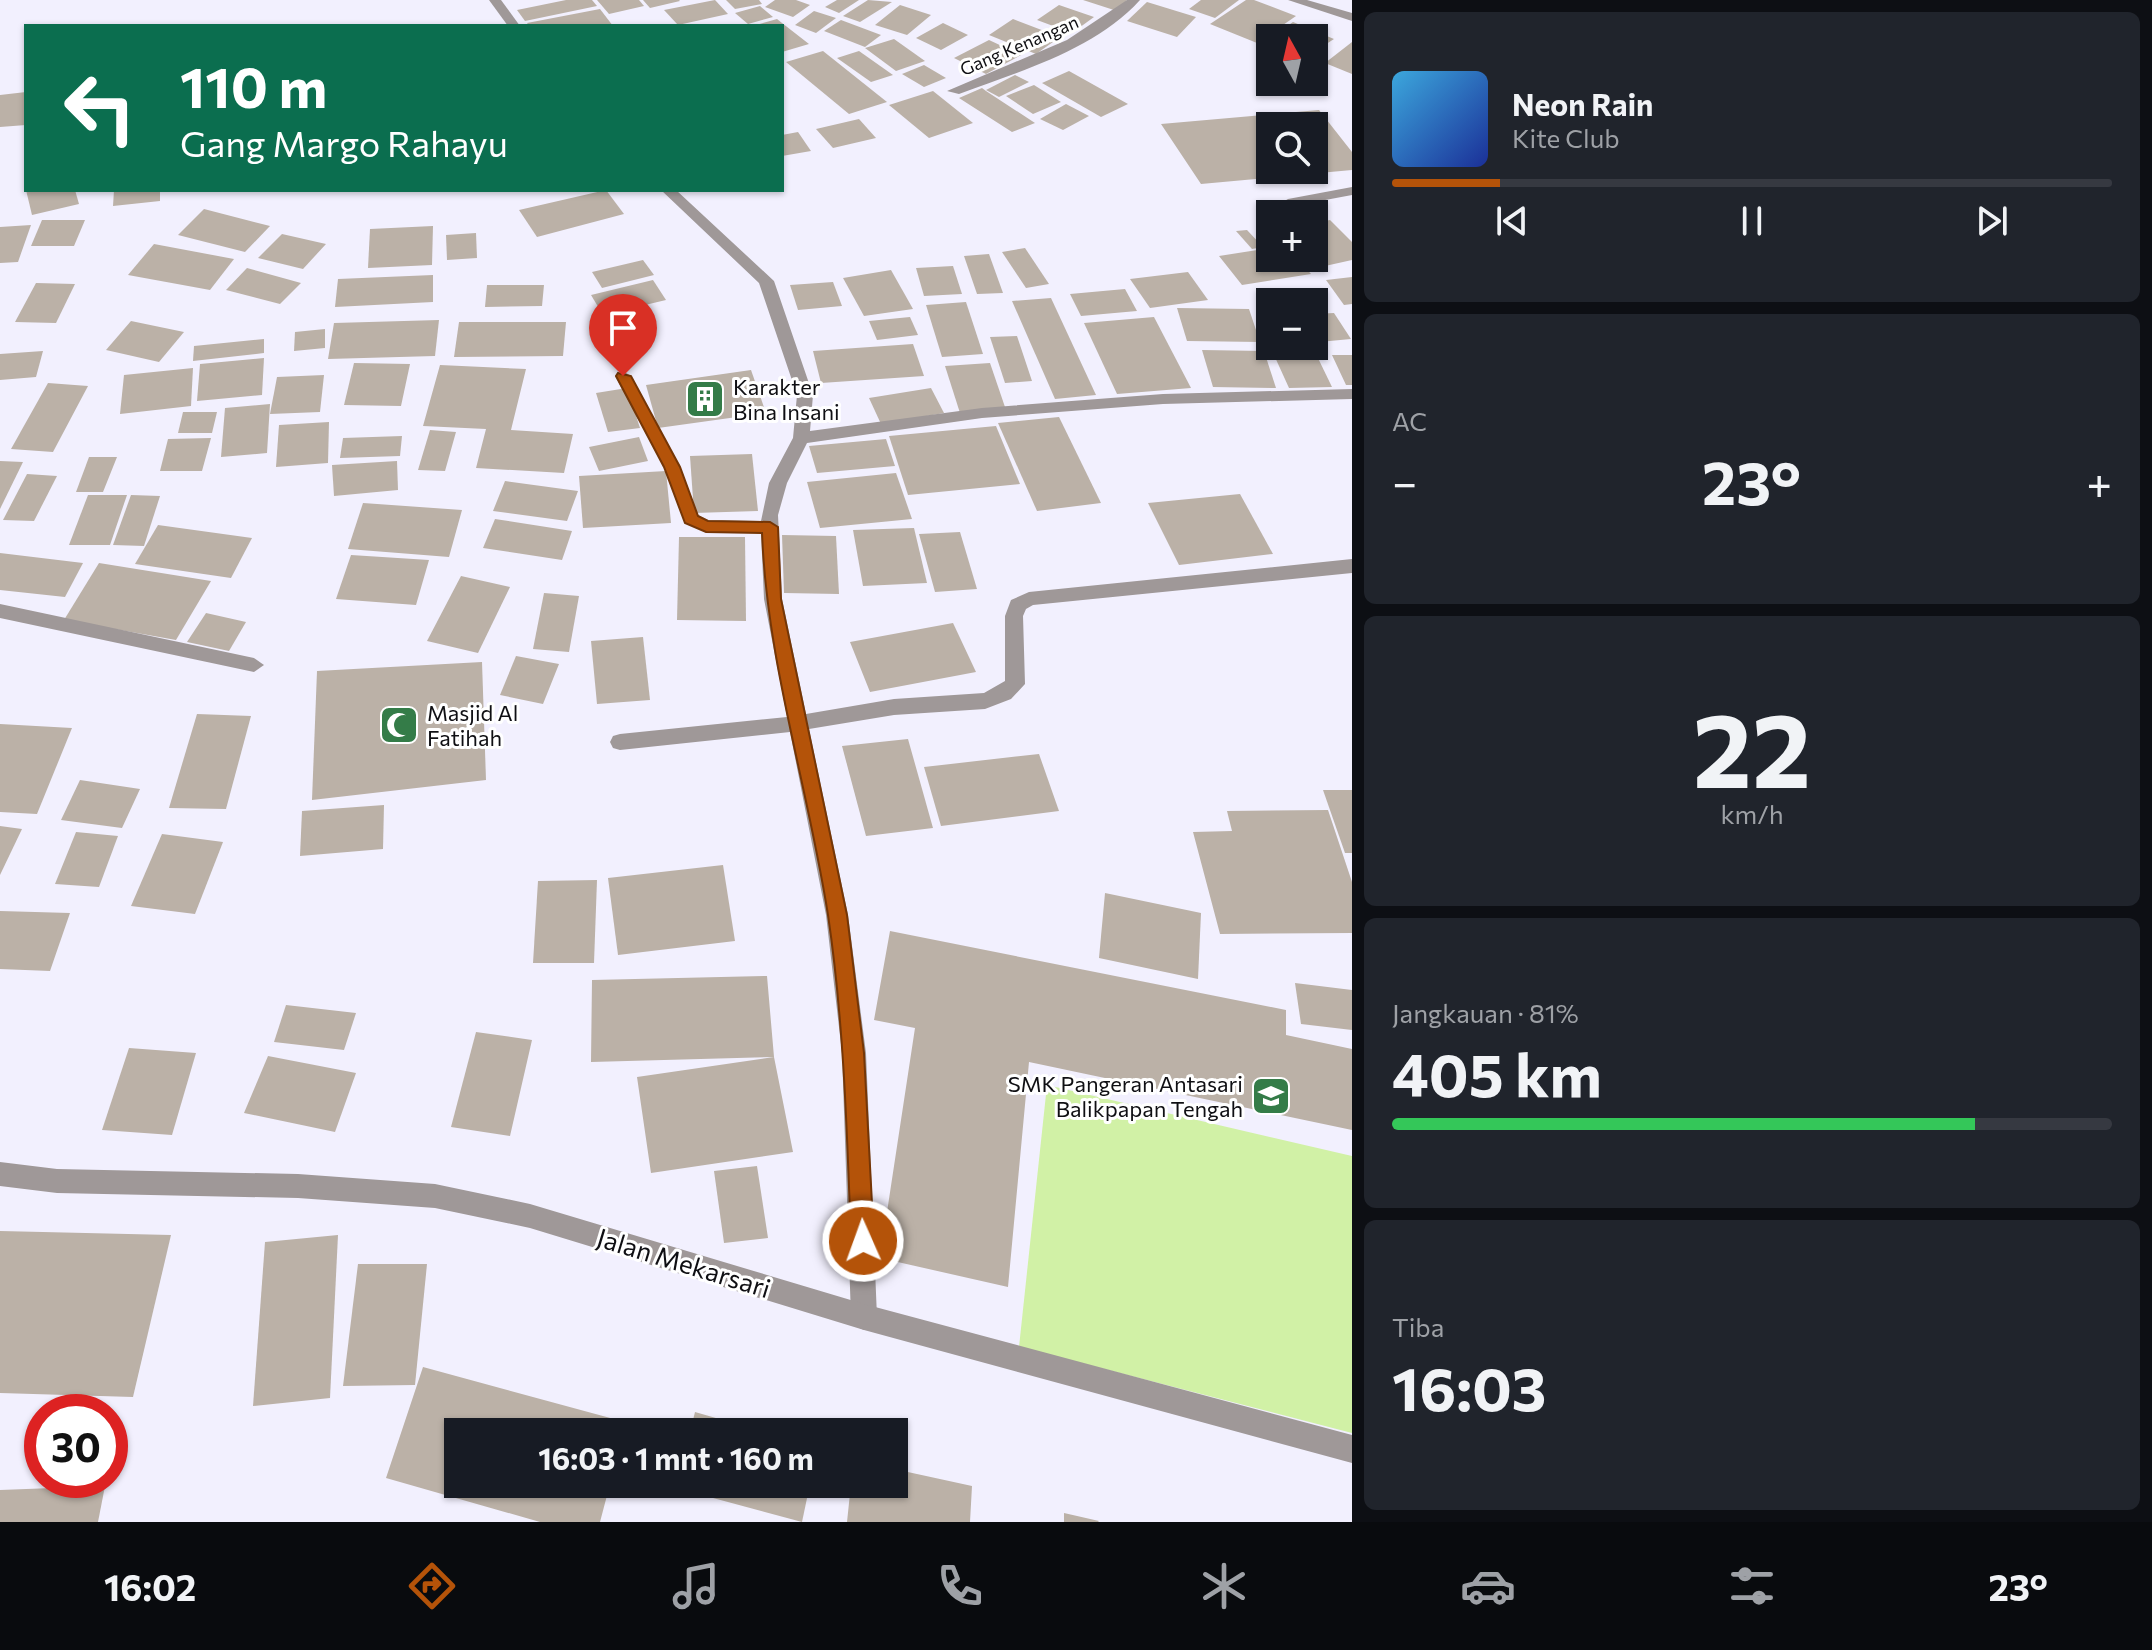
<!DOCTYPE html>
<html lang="id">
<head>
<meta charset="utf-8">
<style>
  :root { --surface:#171b24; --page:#20242c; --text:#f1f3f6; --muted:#9ea1a6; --line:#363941; --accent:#b45309 }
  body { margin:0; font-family:Commissioner,sans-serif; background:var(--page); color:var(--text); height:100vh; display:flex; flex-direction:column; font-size:30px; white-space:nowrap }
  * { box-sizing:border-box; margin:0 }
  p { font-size:26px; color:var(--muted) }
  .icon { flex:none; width:44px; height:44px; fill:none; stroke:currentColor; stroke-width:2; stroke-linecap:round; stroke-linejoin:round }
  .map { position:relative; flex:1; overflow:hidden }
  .panel { display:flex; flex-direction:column; gap:12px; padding:12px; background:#0d0f14; width:800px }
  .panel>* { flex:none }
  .guide { position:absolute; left:24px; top:24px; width:760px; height:168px; border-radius:0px; box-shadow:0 2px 6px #0004; background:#0b6e4f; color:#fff; overflow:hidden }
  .needle { width:52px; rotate:352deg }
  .tools { position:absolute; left:1256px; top:24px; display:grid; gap:16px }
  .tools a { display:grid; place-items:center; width:72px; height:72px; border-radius:0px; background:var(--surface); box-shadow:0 2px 6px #0004; font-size:40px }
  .speed { position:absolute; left:24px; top:1394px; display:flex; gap:16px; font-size:40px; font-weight:700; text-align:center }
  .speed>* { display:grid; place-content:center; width:104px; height:104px; border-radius:50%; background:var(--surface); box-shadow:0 2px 6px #0004; line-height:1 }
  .speed .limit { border:12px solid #d22; background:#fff; color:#111 }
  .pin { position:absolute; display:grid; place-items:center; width:68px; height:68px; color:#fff; margin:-82px -34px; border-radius:50% 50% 50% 0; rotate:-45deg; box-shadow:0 0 8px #0007 }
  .pin .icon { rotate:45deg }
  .me { position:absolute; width:88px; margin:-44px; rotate:358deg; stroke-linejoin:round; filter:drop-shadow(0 0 6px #0008) }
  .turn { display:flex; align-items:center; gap:28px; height:168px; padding:0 24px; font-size:36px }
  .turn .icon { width:104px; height:104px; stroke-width:2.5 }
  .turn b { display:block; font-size:56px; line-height:68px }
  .big { font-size:60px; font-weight:700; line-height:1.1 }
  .panel .card { flex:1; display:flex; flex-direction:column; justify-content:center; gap:12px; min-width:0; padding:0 28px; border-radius:12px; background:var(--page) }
  .panel .dial { align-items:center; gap:0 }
  .dial b { font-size:104px; line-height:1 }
  .song { display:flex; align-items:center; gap:24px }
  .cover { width:96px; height:96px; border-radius:12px; background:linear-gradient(135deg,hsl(200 70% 55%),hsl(230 70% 35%)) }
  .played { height:8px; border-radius:4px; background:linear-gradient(90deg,var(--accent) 15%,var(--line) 15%) }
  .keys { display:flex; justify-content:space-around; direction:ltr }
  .heat { display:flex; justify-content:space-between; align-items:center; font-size:44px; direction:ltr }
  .charge { height:12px; border-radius:6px; background:linear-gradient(90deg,#34c759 81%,var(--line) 0) }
  .trip { position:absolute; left:444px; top:1418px; width:464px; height:80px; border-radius:0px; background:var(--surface); box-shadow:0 2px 6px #0004; font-weight:700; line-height:80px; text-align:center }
  .dock { display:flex; height:128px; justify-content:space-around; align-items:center; background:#090b0e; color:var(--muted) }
  .dock .icon { width:56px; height:56px }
  .dock .selected { color:var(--accent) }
  .dock b { font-size:36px; color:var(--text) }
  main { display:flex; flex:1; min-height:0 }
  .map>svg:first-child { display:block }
</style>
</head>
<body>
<main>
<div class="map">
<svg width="1352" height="1522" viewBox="0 0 1352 1522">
  <rect width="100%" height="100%" fill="#f2f0fe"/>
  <!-- green -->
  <polygon fill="#d1f1a6" points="1047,1085 1352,1156 1352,1433 1019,1347"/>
  <!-- building -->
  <g fill="#bbb1a7" fill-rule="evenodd">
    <polygon points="566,0 592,0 597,6 525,21 517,10"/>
    <polygon points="597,0 639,0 644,6 609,14"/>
    <polygon points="643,0 679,0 680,1 650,8"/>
    <polygon points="715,0 728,14 678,25 664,10"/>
    <polygon points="726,0 759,0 762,4 735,9"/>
    <polygon points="775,0 796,0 810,5 793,17 765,7"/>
    <polygon points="837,0 859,0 839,13 825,7"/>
    <polygon points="868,0 892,2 860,22 843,16"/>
    <polygon points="1083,0 1127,0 1117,11"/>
    <polygon points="1201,0 1239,0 1215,18 1189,9"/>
    <polygon points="1246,0 1254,0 1296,16 1257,43 1210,24"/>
    <polygon points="1147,2 1196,17 1177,37 1127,21"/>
    <polygon points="900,5 931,15 907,35 875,25"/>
    <polygon points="1059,5 1094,17 1072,33 1037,20"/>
    <polygon points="760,6 773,17 748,24 735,13"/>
    <polygon points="600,9 613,26 529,26 527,23"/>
    <polygon points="814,11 836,18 816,33 795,25"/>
    <polygon points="777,19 782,23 809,44 782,52 782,26 756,25"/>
    <polygon points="1013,19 1060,37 1036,54 989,35"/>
    <polygon points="841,20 881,35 865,47 824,31"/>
    <polygon points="1293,22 1334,39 1314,52 1314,38 1270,38"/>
    <polygon points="943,23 968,35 941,50 916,38"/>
    <polygon points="894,39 925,61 896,71 865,48"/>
    <polygon points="989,40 1021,55 986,74 954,58"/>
    <polygon points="1352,42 1352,74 1325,63"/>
    <polygon points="823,51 887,102 849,114 786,62"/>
    <polygon points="859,51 893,75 871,82 837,58"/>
    <polygon points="924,65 946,78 924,87 902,74"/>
    <polygon points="1069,71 1128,104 1101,117 1042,83"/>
    <polygon points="1015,75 1029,82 999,97 986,90"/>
    <polygon points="1034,85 1061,102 1033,114 1006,96"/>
    <polygon points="982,88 986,91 1035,123 1012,132 959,98"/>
    <polygon points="933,91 973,123 929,138 889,105"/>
    <polygon points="26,92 26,125 0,127 0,95"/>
    <polygon points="1066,104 1089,116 1063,130 1040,119"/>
    <path d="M1319 110 1352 152V170L1201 184 1161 124ZM1270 126H1314V170H1270Z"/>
    <polygon points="859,119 876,138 833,148 816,129"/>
    <polygon points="798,132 811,151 782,156 782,135"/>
    <polygon points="26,190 75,190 79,204 32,215"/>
    <polygon points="114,190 160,190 160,201 113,206"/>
    <polygon points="606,190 624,214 537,237 519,210"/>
    <polygon points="204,209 270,226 245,252 178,235"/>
    <polygon points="42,220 85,220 74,246 31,246"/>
    <polygon points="1330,220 1352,242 1352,260 1325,266 1314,255 1314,223"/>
    <polygon points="31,225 18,262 0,263 0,227"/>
    <polygon points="433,226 432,265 368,268 370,229"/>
    <polygon points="1247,230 1263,247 1252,249 1236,231"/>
    <polygon points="476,233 477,258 447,260 446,235"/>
    <polygon points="282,234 326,244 303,269 258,258"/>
    <polygon points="154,244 234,259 210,290 128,275"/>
    <polygon points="1025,248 1049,284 1026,288 1002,252"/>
    <polygon points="1270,248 1270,258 1297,258 1311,274 1242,285 1219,256"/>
    <polygon points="989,254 1003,293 977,294 964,256"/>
    <polygon points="643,260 654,275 602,288 592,272"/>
    <polygon points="953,266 962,294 924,296 916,268"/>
    <polygon points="247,268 301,283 280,304 226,290"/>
    <polygon points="891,270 913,309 864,316 843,278"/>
    <polygon points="1188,272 1208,300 1150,308 1130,279"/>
    <polygon points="433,275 433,302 335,307 338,279"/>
    <polygon points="1352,277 1352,304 1344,305 1326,280"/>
    <polygon points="653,280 666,300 603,315 591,295"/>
    <polygon points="833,282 842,306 798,310 790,285"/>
    <polygon points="36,283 75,284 56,323 15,322"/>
    <polygon points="487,285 544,285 542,306 485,307"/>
    <polygon points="1125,289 1137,311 1081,316 1070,294"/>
    <polygon points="1051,298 1096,395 1055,399 1012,301"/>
    <polygon points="966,302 983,354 942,357 926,305"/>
    <polygon points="1177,308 1249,309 1260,342 1187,341"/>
    <polygon points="1334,313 1351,339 1319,342 1314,334 1314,314"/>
    <polygon points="910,317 918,335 877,340 869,321"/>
    <polygon points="1154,317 1191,388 1117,394 1084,323"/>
    <polygon points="439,320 435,356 328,359 334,323"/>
    <polygon points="131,321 184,332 159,362 106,350"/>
    <polygon points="459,322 566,322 563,356 454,357"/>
    <polygon points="325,329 325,348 294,351 295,332"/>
    <polygon points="1017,336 1032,381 1005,383 990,337"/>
    <polygon points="264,339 264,353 193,361 194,346"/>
    <polygon points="913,344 924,376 821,383 813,351"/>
    <polygon points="1202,350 1264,351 1276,388 1213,387"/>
    <polygon points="43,351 36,377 0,380 0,354"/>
    <polygon points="1316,354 1332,387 1289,388 1274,355"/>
    <polygon points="1332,355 1352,355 1352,385 1346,385"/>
    <polygon points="264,358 262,395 197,401 200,364"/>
    <polygon points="354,363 410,364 401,406 344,405"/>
    <polygon points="990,363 1006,410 960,413 945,366"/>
    <polygon points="440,365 526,369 511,430 573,434 564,473 476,468 486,429 423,426"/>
    <polygon points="193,368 191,406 120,414 124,375"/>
    <polygon points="751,370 766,413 658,428 646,385"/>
    <polygon points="324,375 320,412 270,414 277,377"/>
    <polygon points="48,383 88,386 53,452 11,449"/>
    <polygon points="627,388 640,428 608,432 596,393"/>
    <polygon points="931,388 944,413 881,424 869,398"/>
    <polygon points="270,404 267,453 221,457 225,408"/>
    <polygon points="183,412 217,412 212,433 178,433"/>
    <polygon points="1059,417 1101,503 1037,511 998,423"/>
    <polygon points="329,422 328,463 276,467 279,425"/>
    <polygon points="996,426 1020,484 908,495 889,436"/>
    <polygon points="430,430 456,432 445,471 418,470"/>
    <polygon points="402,436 400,456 340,458 343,438"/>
    <polygon points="639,437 648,461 599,471 589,447"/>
    <polygon points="211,438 202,471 160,471 168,439"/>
    <polygon points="886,439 895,466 817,473 809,446"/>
    <polygon points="752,454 758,511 694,513 690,456"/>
    <polygon points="89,457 117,457 103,492 76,492"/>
    <polygon points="0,461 23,462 0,509"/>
    <polygon points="397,461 398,490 334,496 332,465"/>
    <polygon points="666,471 671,523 583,528 579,476"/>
    <polygon points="896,473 912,519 820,528 807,482"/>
    <polygon points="27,474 57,476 34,521 3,520"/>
    <polygon points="505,481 578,491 567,521 493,511"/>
    <polygon points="1240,494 1273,554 1179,565 1148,503"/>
    <polygon points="88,495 127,495 110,545 69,545"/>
    <polygon points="131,495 160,496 144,546 113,545"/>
    <polygon points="363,503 462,510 449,557 348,549"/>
    <polygon points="495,519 572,531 562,560 483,548"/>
    <polygon points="158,525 252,538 231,578 135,564"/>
    <polygon points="914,528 927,583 863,586 853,530"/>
    <polygon points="960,532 977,589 935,592 919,534"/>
    <polygon points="782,535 836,536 839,594 784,593"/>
    <polygon points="679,537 745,537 746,621 677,620"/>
    <polygon points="0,553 83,563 65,597 0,590"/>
    <polygon points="351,555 429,560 416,605 336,599"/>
    <polygon points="99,563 211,581 176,640 64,620"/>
    <polygon points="461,576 510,587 478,653 427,641"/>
    <polygon points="544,593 579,596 569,652 533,649"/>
    <polygon points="206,613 246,622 229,651 187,642"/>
    <polygon points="953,623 976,672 870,692 850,642"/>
    <polygon points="643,637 650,700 597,704 591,641"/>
    <polygon points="516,656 559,664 543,704 500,695"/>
    <polygon points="482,662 486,780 312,800 317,671"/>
    <polygon points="197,714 251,716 226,809 169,808"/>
    <polygon points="0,724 72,728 37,814 0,812"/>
    <polygon points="908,739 933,828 866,836 842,746"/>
    <polygon points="1039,754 1059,811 941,826 924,767"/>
    <polygon points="80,780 140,789 122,828 61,820"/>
    <polygon points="1323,790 1352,790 1352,853 1345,853"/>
    <polygon points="384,805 383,849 300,856 302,811"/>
    <polygon points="1328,810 1352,882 1352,933 1220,934 1193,832 1232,831 1227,811"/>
    <polygon points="0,826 22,829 0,875"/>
    <polygon points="76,832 118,836 99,887 55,884"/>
    <polygon points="162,834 223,842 195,914 131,906"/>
    <polygon points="723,865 735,941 618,955 608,878"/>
    <polygon points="597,880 594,963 533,963 538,881"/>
    <polygon points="1105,893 1201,913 1198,979 1099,958"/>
    <polygon points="0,911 70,913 50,971 0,969"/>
    <polygon points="890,931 1286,1010 1286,1035 1352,1049 1352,1130 1029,1062 1008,1287 880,1258 915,1028 874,1020"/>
    <polygon points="767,976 774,1057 793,1152 651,1173 637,1077 774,1057 591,1062 592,980"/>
    <polygon points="1295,983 1352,990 1352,1030 1301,1024"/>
    <polygon points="286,1005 356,1013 344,1050 274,1042"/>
    <polygon points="476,1032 532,1040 510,1136 451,1127"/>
    <polygon points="129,1048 196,1053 172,1135 102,1130"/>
    <polygon points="268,1056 356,1073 335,1132 244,1113"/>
    <polygon points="757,1166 768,1238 724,1243 714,1171"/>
    <polygon points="0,1231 171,1235 133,1397 0,1393"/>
    <polygon points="338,1235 330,1398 253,1406 265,1242"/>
    <polygon points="358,1264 427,1264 415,1385 343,1386"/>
    <polygon points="423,1367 625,1422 623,1432 458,1432 458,1484 610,1484 600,1522 540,1522 386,1478"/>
    <polygon points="695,1412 761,1431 761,1432 690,1432"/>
    <polygon points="894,1469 972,1486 970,1522 847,1522 851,1484 894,1484"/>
    <polygon points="677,1484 810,1484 802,1522 676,1488"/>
    <polygon points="105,1486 98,1522 0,1522 0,1490"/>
    <polygon points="1064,1513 1099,1521 1098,1522 1064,1522"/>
  </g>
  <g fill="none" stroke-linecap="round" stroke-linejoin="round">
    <!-- service -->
    <polygon fill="#9f9898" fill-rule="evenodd" points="1352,187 1352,195 1288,207 1281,203 1288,199"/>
    <!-- minor -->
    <g fill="#9f9898" fill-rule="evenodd">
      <polygon points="489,0 501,0 520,26 508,26"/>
      <path d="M1127 0H1140C1095 50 1020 71 959 94L947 91 1067 40Z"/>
      <polygon points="1288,0 1307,0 1352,13 1352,21"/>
      <polygon points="661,190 676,190 774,281 813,395 810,431 982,408 1163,394 1352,389 1352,399 1163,404 982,418 807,443 787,483 778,515 782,599 806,714 894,699 984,693 1005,681 1005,616 1011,600 1029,592 1352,559 1352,573 1033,605 1026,609 1023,616 1025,684 1011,699 985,709 894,715 809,729 848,915 866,1053 877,1317 873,1326 864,1330 855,1326 851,1317 842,1053 826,915 790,732 620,750 613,748 610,742 613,736 620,734 787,717 764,599 761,533 706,532 685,523 664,467 615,376 623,371 631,376 680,467 698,515 708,520 761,521 769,483 793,438 797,395 759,283"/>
      <polygon points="0,604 254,658 264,665 254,672 0,618"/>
    </g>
    <!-- tertiary -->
    <polygon fill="#9f9898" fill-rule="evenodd" points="0,1162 57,1169 298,1174 435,1184 530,1204 864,1304 1352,1435 1352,1463 864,1330 530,1228 435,1208 298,1198 57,1193 0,1186"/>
  </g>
  <!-- route -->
  <path fill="#b45309" stroke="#753606" stroke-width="2" d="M618 373 631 376 680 467 698 516 708 521 770 522 778 527 781 599 847 915 864 1053 874 1241 871 1249 863 1253 855 1249 851 1241C847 1132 844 1023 828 915 808 787 767 663 762 533L706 532 685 523 664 467 616 376Z"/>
  <!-- icons -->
  <defs>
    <symbol id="building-square" viewBox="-11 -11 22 22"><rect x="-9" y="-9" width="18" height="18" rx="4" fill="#347c48" stroke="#fff"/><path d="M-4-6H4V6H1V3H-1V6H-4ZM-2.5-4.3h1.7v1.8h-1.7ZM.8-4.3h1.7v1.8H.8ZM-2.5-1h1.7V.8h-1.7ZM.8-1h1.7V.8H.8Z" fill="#fff"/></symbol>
    <symbol id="mosque-square" viewBox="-11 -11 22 22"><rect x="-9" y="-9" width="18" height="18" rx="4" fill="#347c48" stroke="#fff"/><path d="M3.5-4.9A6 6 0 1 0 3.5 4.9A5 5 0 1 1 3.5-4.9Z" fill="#fff"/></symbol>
    <symbol id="school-square" viewBox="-11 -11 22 22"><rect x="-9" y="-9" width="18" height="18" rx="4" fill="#347c48" stroke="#fff"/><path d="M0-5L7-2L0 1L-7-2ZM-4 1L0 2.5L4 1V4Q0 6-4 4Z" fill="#fff"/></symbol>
  </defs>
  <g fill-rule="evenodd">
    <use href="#building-square" x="683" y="377" width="44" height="44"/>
    <use href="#mosque-square" x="377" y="703" width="44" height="44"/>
    <use href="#school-square" x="1249" y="1074" width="44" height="44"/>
  </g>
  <g text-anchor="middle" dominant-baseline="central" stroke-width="6" stroke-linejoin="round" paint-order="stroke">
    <!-- far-street labels -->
    <g font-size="18" fill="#0f0f13" stroke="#fff">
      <text transform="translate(1019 45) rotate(-23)">Gang Kenangan</text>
    </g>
    <!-- poi labels -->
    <g font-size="22" fill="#0f0f13" stroke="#fff" text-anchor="start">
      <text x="733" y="386">Karakter<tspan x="733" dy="25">Bina Insani</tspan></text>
      <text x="427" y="712">Masjid Al<tspan x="427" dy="25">Fatihah</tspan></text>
      <text x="1243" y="1083" text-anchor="end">SMK Pangeran Antasari<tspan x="1243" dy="25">Balikpapan Tengah</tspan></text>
    </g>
    <!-- near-street labels -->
    <g font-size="26" fill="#0f0f13" stroke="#fff">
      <text transform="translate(684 1262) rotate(17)">Jalan Mekarsari</text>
    </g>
  </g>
</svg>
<div class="tools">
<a><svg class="needle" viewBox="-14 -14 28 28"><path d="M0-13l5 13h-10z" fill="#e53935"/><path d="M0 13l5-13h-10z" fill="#9ea1a6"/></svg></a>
<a><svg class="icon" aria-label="search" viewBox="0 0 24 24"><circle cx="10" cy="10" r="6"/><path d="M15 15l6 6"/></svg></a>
<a>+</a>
<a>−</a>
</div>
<div class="speed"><div class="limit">30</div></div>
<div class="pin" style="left:623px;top:376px;background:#d93025"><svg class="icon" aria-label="arrive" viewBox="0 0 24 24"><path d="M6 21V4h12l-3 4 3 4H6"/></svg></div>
<svg class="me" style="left:863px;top:1241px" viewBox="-20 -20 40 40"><circle r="17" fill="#b45309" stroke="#fff" stroke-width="3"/><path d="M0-11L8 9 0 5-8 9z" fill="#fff"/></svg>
<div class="trip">16:03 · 1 mnt · 160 m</div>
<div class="guide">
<div class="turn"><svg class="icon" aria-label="left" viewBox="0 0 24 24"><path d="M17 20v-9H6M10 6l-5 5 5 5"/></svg><div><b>110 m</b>Gang Margo Rahayu</div></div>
</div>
</div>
<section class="panel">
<div class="card">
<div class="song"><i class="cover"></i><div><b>Neon Rain</b><p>Kite Club</p></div></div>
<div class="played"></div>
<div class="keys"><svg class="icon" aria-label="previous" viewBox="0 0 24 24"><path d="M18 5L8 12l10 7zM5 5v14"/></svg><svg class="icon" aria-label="pause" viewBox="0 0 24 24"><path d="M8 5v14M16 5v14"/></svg><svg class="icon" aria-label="next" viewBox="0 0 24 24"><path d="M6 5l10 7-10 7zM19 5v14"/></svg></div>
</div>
<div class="card"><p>AC</p>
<div class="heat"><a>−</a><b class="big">23°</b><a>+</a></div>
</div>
<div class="card dial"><b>22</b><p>km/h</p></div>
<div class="card"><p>Jangkauan · 81%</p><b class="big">405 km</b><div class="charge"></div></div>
<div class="card"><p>Tiba</p><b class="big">16:03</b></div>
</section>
</main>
<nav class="dock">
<b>16:02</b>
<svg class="icon selected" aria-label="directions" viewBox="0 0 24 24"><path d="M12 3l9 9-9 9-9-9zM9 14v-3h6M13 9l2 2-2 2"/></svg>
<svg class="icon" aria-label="music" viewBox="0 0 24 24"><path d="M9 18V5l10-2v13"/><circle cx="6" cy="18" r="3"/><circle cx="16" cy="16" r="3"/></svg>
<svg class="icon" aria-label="phone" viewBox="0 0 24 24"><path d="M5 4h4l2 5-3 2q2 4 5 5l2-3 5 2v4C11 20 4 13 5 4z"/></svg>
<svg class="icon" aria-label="climate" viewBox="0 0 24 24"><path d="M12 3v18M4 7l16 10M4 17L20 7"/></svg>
<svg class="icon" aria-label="car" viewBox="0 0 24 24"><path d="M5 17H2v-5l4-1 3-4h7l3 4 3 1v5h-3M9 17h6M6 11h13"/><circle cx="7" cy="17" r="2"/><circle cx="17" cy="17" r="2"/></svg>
<svg class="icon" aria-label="filters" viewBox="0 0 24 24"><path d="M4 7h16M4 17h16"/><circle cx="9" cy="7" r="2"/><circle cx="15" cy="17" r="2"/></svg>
<b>23°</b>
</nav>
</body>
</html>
